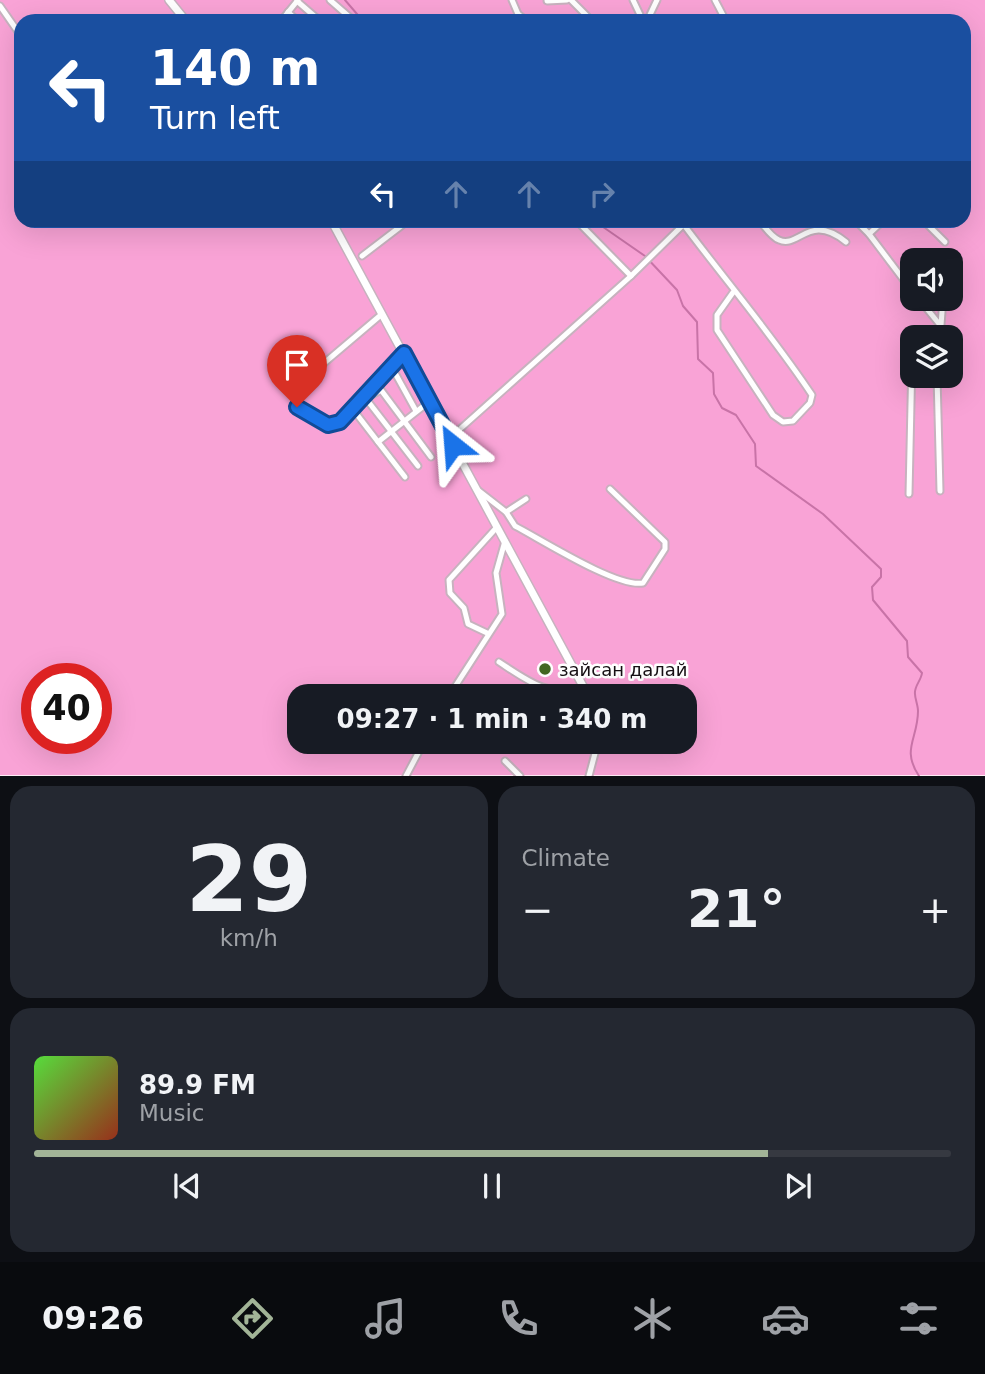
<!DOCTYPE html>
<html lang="en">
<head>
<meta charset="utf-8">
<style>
  :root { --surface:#171b24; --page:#242831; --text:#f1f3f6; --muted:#9ea1a6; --line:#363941; --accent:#a2b497 }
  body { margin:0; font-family:"DejaVu Sans",sans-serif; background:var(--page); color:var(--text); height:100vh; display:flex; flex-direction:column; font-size:26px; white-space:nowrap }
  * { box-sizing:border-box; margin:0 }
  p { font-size:23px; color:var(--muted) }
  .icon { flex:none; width:38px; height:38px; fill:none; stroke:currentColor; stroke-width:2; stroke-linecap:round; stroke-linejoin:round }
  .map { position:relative; height:776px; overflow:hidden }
  .side { display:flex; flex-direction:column; gap:10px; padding:10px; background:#0d0f14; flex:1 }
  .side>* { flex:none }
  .guide { position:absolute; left:14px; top:14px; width:957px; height:214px; border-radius:21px; box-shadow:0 7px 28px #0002; background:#1a4fa0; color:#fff; overflow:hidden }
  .controls { position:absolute; left:900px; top:248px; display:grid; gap:14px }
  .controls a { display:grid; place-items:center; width:63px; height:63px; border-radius:14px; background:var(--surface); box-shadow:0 7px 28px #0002; font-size:35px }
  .speed { position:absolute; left:21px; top:663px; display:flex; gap:14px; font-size:35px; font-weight:700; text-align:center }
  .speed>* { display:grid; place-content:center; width:91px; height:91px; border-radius:50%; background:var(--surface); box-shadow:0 7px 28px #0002; line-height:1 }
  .speed .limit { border:10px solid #d22; background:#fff; color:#111 }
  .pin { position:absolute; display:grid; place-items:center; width:60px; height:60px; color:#fff; margin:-72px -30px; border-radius:50% 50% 50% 0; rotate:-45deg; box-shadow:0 0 7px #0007 }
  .pin .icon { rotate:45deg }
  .me { position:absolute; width:77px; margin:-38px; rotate:332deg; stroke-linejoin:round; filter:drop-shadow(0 0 5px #0008) }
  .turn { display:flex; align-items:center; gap:24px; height:147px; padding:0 21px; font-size:32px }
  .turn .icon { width:91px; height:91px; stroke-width:2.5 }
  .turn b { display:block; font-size:49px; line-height:60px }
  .lanes { display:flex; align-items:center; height:66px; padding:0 21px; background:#0003; justify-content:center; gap:35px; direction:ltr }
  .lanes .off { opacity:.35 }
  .big { font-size:52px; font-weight:700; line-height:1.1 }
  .side .card { flex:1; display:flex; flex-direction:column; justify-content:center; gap:10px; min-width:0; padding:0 24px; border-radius:21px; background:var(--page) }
  .side .dial { align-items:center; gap:0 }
  .dial b { font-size:91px; line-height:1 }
  .song { display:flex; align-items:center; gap:21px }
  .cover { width:84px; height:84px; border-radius:10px; background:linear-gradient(135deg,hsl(110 70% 55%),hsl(10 70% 35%)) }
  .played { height:7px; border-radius:4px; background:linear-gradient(90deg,var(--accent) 80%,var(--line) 80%) }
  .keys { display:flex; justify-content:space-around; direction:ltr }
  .heat { display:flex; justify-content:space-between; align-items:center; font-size:38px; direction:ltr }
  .side .tiles { flex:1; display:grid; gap:10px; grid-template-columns:1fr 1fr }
  .card:last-child { grid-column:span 2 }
  .trip { position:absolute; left:287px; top:684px; width:410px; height:70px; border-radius:21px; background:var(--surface); box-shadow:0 7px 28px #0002; font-weight:700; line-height:70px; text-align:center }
  .dock { display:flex; height:112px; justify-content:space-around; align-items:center; background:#090b0e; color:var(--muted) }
  .dock .icon { width:49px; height:49px }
  .dock .selected { color:var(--accent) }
  .dock b { font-size:32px; color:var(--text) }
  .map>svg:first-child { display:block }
</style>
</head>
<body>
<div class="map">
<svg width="985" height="776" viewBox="0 0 985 776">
  <rect width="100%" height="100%" fill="#ffecf6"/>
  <!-- green -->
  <path fill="#f9a3d6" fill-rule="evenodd" d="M0 0H985V775H0ZM21 21H964V220H21ZM912 261H950V299H912ZM912 338H950V376H912ZM37 679H96V738H37ZM299 696H684V742H299Z"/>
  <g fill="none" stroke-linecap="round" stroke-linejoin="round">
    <!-- stream -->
    <g stroke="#c873a7" stroke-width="2">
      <polyline points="345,0 363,21"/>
      <path d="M593 220 645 256 677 290 683 306 697 322 698 359 713 373 714 394 722 408 736 415 755 444 756 466 823 514 881 569V577L872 587 873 600 907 641 908 657 922 673C921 681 914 686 915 694 915 699 918 705 918 711 918 739 901 749 919 776"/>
    </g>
    <defs>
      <g id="minor">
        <polyline points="330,0 354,21"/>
        <polyline points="512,0 518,14 517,21"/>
        <polyline points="571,0 592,21"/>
        <polyline points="633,0 643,21"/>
        <polyline points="715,0 726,21"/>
        <polyline points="297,1 320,21"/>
        <polyline points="547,1 567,0"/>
        <polyline points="0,6 21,36"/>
        <polyline points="288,12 298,21"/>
        <polyline points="518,14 527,21"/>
        <polyline points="281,21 298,0"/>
        <polyline points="647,21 657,0"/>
        <polyline points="576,220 631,276"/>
        <path d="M759 220C765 227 771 237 779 240 799 249 809 212 846 242"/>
        <polyline points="855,220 869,234 912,291"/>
        <polyline points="923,220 945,242"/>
        <path d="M684 225C726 281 773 336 812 395L810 403 793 421 783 422 773 415 717 330V315L734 291"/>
        <polyline points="869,234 884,220"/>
        <polyline points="362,256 409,220"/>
        <polyline points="919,299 940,325 929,338"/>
        <polyline points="940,338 943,299"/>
        <polyline points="323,364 382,314"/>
        <polyline points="395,373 416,411"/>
        <polyline points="937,376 940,491"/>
        <polyline points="297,407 329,425 339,422 404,353"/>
        <polyline points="355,412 405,477"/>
        <polyline points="450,438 631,276 688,220"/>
        <polyline points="378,442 430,401"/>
        <polyline points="418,466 367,400 368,397 381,390 431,457"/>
        <polyline points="479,491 506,512 526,499"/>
        <polyline points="909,494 912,358"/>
        <path d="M506 512 515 526C542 540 617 588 643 583L665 549V542L610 489"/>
        <polyline points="487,633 468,624 464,608 450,593 449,580 497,527"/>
        <path d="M499 662C525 679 551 700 583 686"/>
        <polyline points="584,688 588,696"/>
        <polyline points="449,696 502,614 496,573 505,541"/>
        <polyline points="505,761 520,776"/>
        <polyline points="406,776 424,742"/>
        <polyline points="589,776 598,742"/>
      </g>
      <g id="tertiary">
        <polyline points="169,0 186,21"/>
        <polyline points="331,220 584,688"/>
      </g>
    </defs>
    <!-- minor casing -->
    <use href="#minor" stroke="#c7b2be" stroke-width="9"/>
    <!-- tertiary casing -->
    <use href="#tertiary" stroke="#c7b2be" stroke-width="10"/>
    <!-- minor -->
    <use href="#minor" stroke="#fff" stroke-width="5"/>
    <!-- tertiary -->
    <use href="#tertiary" stroke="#fff" stroke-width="7"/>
  </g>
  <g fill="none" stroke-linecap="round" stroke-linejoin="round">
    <defs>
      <polyline id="route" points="297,407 328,425 340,422 404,353 453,445"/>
    </defs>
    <!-- route casing -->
    <use href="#route" stroke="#114b97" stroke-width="18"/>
    <!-- route -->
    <use href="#route" stroke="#1a73e8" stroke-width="12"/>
  </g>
  <!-- markers -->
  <circle fill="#426822" stroke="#fff" stroke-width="2.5" cx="545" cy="669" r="7"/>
  <g text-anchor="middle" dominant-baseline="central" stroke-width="5" stroke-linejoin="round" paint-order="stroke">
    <!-- poi labels -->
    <g font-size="18" fill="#171014" stroke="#fff" text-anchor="start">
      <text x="559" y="669">зайсан далай</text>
    </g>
  </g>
</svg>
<div class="controls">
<a><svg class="icon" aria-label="sound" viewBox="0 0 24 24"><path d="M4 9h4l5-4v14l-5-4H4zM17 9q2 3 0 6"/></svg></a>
<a><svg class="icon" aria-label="layers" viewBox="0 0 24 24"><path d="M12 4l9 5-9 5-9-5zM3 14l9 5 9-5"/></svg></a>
</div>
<div class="speed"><div class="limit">40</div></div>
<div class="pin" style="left:297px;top:407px;background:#d93025"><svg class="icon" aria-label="arrive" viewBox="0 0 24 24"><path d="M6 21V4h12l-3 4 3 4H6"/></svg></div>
<svg class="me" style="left:453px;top:445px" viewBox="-20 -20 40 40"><path d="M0-17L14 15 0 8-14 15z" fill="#1a73e8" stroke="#fff" stroke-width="4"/></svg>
<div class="trip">09:27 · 1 min · 340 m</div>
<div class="guide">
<div class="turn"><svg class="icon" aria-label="left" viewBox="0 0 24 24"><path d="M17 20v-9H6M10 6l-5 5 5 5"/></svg><div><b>140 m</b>Turn left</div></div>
<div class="lanes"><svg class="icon" aria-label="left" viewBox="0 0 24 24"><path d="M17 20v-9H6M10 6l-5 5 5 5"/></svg><svg class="icon off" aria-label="ahead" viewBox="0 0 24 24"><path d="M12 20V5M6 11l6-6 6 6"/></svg><svg class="icon off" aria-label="ahead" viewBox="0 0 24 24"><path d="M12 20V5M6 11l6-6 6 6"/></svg><svg class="icon off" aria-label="right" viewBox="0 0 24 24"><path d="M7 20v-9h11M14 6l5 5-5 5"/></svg></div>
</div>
</div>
<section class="side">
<div class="tiles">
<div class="card dial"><b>29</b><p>km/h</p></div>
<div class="card"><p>Climate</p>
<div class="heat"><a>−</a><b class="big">21°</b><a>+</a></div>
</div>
<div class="card">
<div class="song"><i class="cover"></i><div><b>89.9 FM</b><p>Music</p></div></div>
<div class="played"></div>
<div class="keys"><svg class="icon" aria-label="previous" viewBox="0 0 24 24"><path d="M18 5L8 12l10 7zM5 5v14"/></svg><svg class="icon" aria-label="pause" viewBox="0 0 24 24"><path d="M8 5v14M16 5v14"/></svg><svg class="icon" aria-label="next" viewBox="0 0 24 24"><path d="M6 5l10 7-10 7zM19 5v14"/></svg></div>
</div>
</div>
</section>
<nav class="dock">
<b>09:26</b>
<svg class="icon selected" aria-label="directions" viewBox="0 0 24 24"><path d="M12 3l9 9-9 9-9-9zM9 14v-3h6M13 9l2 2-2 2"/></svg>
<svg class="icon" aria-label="music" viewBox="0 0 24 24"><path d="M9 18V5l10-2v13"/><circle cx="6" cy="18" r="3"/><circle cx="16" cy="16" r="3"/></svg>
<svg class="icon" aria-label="phone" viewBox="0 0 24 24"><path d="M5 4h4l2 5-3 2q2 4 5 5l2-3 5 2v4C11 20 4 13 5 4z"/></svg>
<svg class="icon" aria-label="climate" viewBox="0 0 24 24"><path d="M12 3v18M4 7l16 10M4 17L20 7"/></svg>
<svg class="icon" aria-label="car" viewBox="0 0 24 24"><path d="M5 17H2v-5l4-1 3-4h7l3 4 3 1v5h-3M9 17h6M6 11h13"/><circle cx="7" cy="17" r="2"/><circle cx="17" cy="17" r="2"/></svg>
<svg class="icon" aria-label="filters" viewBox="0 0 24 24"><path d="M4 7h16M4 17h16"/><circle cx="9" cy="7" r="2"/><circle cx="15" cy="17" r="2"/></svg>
</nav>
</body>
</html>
